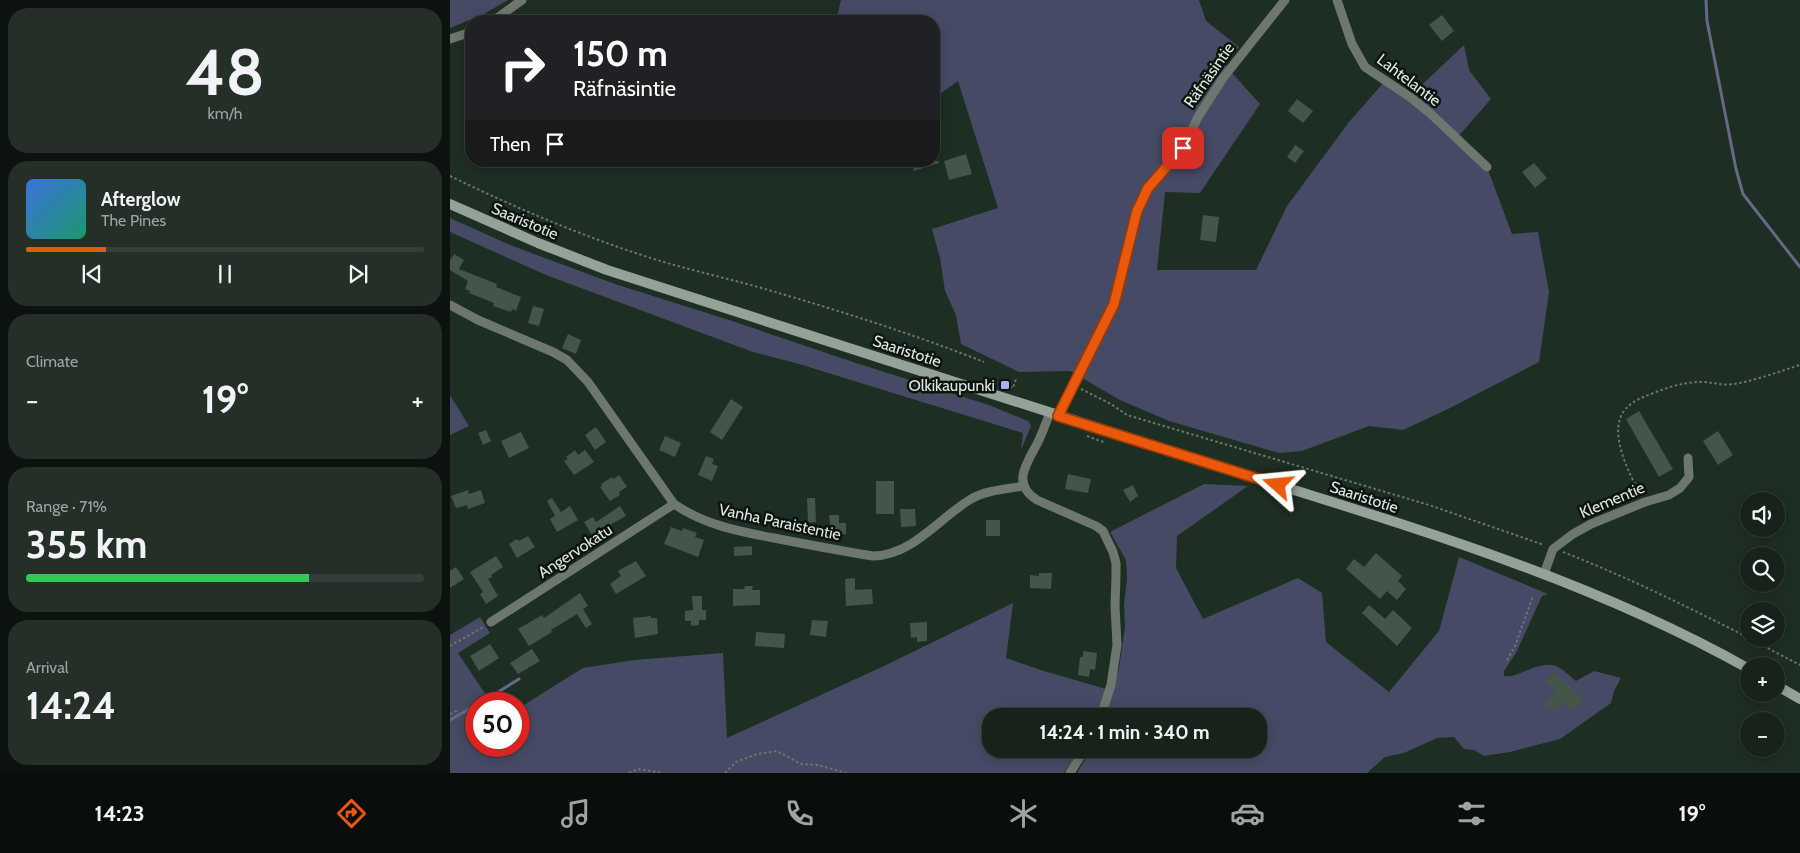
<!DOCTYPE html>
<html lang="en">
<head>
<meta charset="utf-8">
<style>
  :root { --surface:#16221a; --page:#232f27; --text:#f1f3f6; --muted:#9ea4a2; --line:#353f39; --accent:#ea580c }
  body { margin:0; font-family:Cabin,sans-serif; background:var(--page); color:var(--text); height:100vh; display:flex; flex-direction:column; font-size:19px; white-space:nowrap }
  * { box-sizing:border-box; margin:0 }
  p { font-size:16px; color:var(--muted) }
  .icon { flex:none; width:28px; height:28px; fill:none; stroke:currentColor; stroke-width:2; stroke-linecap:round; stroke-linejoin:round }
  .map { position:relative; flex:1; overflow:hidden }
  .drawer { display:flex; flex-direction:column; gap:8px; padding:8px; background:#0c130e; width:450px }
  .drawer>* { flex:none }
  .guide { position:absolute; left:15px; top:15px; width:475px; height:152px; border-radius:20px; box-shadow:0 2px 12px #0003,0 0 0 1px var(--line); background:#202124; color:#fff; overflow:hidden }
  .buttons { position:absolute; left:1290px; top:492px; display:grid; gap:10px }
  .buttons a { display:grid; place-items:center; width:45px; height:45px; border-radius:50%; background:var(--surface); box-shadow:0 2px 12px #0003,0 0 0 1px var(--line); font-size:25px }
  .speed { position:absolute; left:15px; top:692px; display:flex; gap:10px; font-size:25px; font-weight:700; text-align:center }
  .speed>* { display:grid; place-content:center; width:65px; height:65px; border-radius:50%; background:var(--surface); box-shadow:0 2px 12px #0003,0 0 0 1px var(--line); line-height:1 }
  .speed .limit { border:8px solid #d22; background:#fff; color:#111 }
  .pin { position:absolute; display:grid; place-items:center; width:42px; height:42px; color:#fff; margin:-21px; border-radius:10px; box-shadow:0 2px 8px #0006 }
  .me { position:absolute; width:55px; margin:-28px; rotate:288deg; stroke-linejoin:round; filter:drop-shadow(0 0 4px #0008) }
  .turn { display:flex; align-items:center; gap:18px; height:105px; padding:0 25px; font-size:22px }
  .turn .icon { width:65px; height:65px; stroke-width:2.5 }
  .turn b { display:block; font-size:35px; line-height:42px }
  .then { display:flex; align-items:center; height:48px; padding:0 25px; background:#0003; gap:10px; font-size:19px }
  .big { font-size:38px; font-weight:700; line-height:1.1 }
  .drawer .tile { flex:1; display:flex; flex-direction:column; justify-content:center; gap:8px; min-width:0; padding:0 18px; border-radius:20px; background:var(--page) }
  .drawer .dial { align-items:center; gap:0 }
  .dial b { font-size:65px; line-height:1 }
  .song { display:flex; align-items:center; gap:15px }
  .cover { width:60px; height:60px; border-radius:8px; background:linear-gradient(135deg,hsl(220 70% 55%),hsl(160 70% 35%)) }
  .played { height:5px; border-radius:2px; background:linear-gradient(90deg,var(--accent) 20%,var(--line) 20%) }
  .keys { display:flex; justify-content:space-around; direction:ltr }
  .heat { display:flex; justify-content:space-between; align-items:center; font-size:28px; direction:ltr }
  .charge { height:8px; border-radius:4px; background:linear-gradient(90deg,#34c759 71%,var(--line) 0) }
  .trip { position:absolute; left:532px; top:708px; width:285px; height:50px; border-radius:20px; background:var(--surface); box-shadow:0 2px 12px #0003,0 0 0 1px var(--line); font-weight:700; line-height:50px; text-align:center }
  .tab-bar { display:flex; height:80px; justify-content:space-around; align-items:center; background:#090e0a; color:var(--muted) }
  .tab-bar .icon { width:35px; height:35px }
  .tab-bar .on { color:var(--accent) }
  .tab-bar b { font-size:22px; color:var(--text) }
  main { display:flex; flex:1; min-height:0 }
  .map>svg:first-child { display:block }
</style>
</head>
<body>
<main>
<section class="drawer">
<div class="tile dial"><b>48</b><p>km/h</p></div>
<div class="tile">
<div class="song"><i class="cover"></i><div><b>Afterglow</b><p>The Pines</p></div></div>
<div class="played"></div>
<div class="keys"><svg class="icon" aria-label="previous" viewBox="0 0 24 24"><path d="M18 5L8 12l10 7zM5 5v14"/></svg><svg class="icon" aria-label="pause" viewBox="0 0 24 24"><path d="M8 5v14M16 5v14"/></svg><svg class="icon" aria-label="next" viewBox="0 0 24 24"><path d="M6 5l10 7-10 7zM19 5v14"/></svg></div>
</div>
<div class="tile"><p>Climate</p>
<div class="heat"><a>−</a><b class="big">19°</b><a>+</a></div>
</div>
<div class="tile"><p>Range · 71%</p><b class="big">355 km</b><div class="charge"></div></div>
<div class="tile"><p>Arrival</p><b class="big">14:24</b></div>
</section>
<div class="map">
<svg width="1350" height="773" viewBox="0 0 1350 773">
  <rect width="100%" height="100%" fill="#1d2e22"/>
  <!-- green -->
  <g fill="#474a64">
    <polygon points="0,0 58,0 34,14 0,28"/>
    <polygon points="391,0 749,0 756,21 789,47 773,63 810,104 750,193 715,192 707,270 806,270 837,206 899,122 935,81 960,96 1014,45 1019,70 1041,99 1006,139 1037,167 1062,234 1088,232 1099,292 1089,362 998,409 953,430 919,426 852,451 829,453 719,421 670,400 620,371 569,372 511,344 506,315 495,291 490,258 482,229 548,208 508,81 484,98 484,21 386,21"/>
    <polygon points="0,218 60,245 165,284 279,320 406,363 539,405 578,421 581,426 571,450 573,433 349,364 303,352 96,275 0,232"/>
    <polygon points="0,395 19,426 0,435"/>
    <path d="M754 484 798 486 727 536 726 568 753 619 848 578 872 593 876 642 939 692 989 631 1009 557 1098 594 1092 596 1066 653 1054 671V676C1066 679 1086 662 1103 665 1111 667 1120 676 1126 681L1144 671 1171 678 1164 691 1161 703 1110 739 1060 752 1034 756 1024 750 1014 749 1004 737 987 738 954 753 935 757 917 773H627L641 749H809V716H656L669 668 675 627 674 605 677 579 676 560 660 532Z"/>
    <polygon points="563,603 556,658 594,671 656,689 646,716 541,716 541,749 630,749 614,773 0,773 0,635 30,617 40,633 8,653 42,704 26,704 26,746 69,746 69,708 133,668 184,660 273,653 277,738 434,666"/>
  </g>
  <g fill="none" stroke-linecap="round" stroke-linejoin="round">
    <!-- stream -->
    <g stroke="#656986" stroke-width="3">
      <polyline points="1256,0 1257,21 1286,169 1293,194 1350,267"/>
      <polyline points="29,704 69,679"/>
      <polyline points="0,720 26,705"/>
    </g>
  </g>
  <!-- building -->
  <g fill="#445549">
    <polygon points="992,15 1004,31 992,41 979,25"/>
    <polygon points="847,99 863,111 853,123 838,111"/>
    <polygon points="845,145 854,151 845,163 837,157"/>
    <polygon points="516,154 522,174 499,180 494,161"/>
    <polygon points="461,161 489,161 489,163 464,171"/>
    <polygon points="1084,163 1097,178 1085,188 1072,172"/>
    <polygon points="753,215 769,217 766,242 750,240"/>
    <polygon points="4,254 14,260 9,269 47,284 46,287 71,297 66,311 62,309 61,312 43,306 44,303 19,293 20,291 15,289 18,281 0,270 0,260"/>
    <polygon points="83,306 94,309 89,326 78,323"/>
    <polygon points="118,334 131,340 126,354 112,348"/>
    <polygon points="281,399 293,407 272,440 260,432"/>
    <polygon points="1189,411 1223,469 1209,477 1176,419"/>
    <polygon points="146,427 156,442 145,450 135,435"/>
    <polygon points="36,430 41,441 33,445 28,433"/>
    <polygon points="1268,431 1283,455 1268,465 1253,441"/>
    <polygon points="71,432 79,448 59,458 51,441"/>
    <polygon points="215,436 231,443 225,457 209,450"/>
    <polygon points="125,450 128,455 135,450 144,462 124,475 114,461 118,459 116,457"/>
    <polygon points="256,456 264,459 262,464 268,466 262,481 248,475"/>
    <polygon points="618,474 641,479 638,493 615,489"/>
    <polygon points="169,475 177,487 169,492 170,495 160,501 150,487 152,486 151,484 162,477 163,479"/>
    <rect x="426" y="481" width="18" height="33"/>
    <polygon points="683,485 688,496 680,502 673,490"/>
    <polygon points="18,490 19,494 31,490 35,503 18,509 17,505 6,508 1,496"/>
    <polygon points="102,498 111,512 120,506 128,520 107,532 100,519 105,516 97,501"/>
    <polygon points="357,498 365,498 366,522 358,523"/>
    <polygon points="170,506 176,516 142,535 134,522 143,517 146,522"/>
    <polygon points="450,509 465,509 466,526 451,527"/>
    <polygon points="379,515 389,515 389,523 396,523 396,534 383,535 383,525 380,525"/>
    <rect x="536" y="520" width="14" height="16"/>
    <polygon points="221,527 232,531 233,528 247,533 245,537 254,540 248,557 214,544"/>
    <polygon points="78,536 85,547 67,558 59,544 67,539 69,541"/>
    <polygon points="302,546 302,555 284,556 284,547"/>
    <polygon points="926,553 952,576 948,581 956,589 947,600 937,591 930,599 896,569 904,559 914,567"/>
    <polygon points="46,556 53,567 41,575 42,577 38,579 48,596 36,604 30,594 33,592 20,572"/>
    <polygon points="186,561 196,576 166,594 160,584 171,576 168,571"/>
    <polygon points="6,567 14,579 0,588 0,571"/>
    <polygon points="589,573 602,573 601,589 580,588 580,575 589,576"/>
    <polygon points="405,578 405,590 422,589 423,604 396,606 395,579"/>
    <polygon points="295,586 303,586 302,590 310,590 310,605 283,606 283,589 294,589"/>
    <polygon points="130,593 138,606 133,609 142,624 136,628 127,614 101,630 102,632 79,646 68,629 92,615 94,618"/>
    <polygon points="242,596 252,596 252,610 256,610 256,620 249,620 249,625 241,626 241,621 235,621 235,611 243,610"/>
    <polygon points="919,605 935,619 943,610 962,628 947,646 912,613"/>
    <polygon points="201,616 201,618 207,618 208,634 185,638 183,618"/>
    <polygon points="362,620 378,621 376,637 360,635"/>
    <polygon points="477,622 477,641 467,642 467,637 461,638 460,623"/>
    <polygon points="306,632 335,634 334,648 305,646"/>
    <polygon points="40,644 49,658 29,671 20,656"/>
    <polygon points="82,649 90,661 68,674 60,663"/>
    <polygon points="633,651 647,653 645,670 640,669 639,677 628,675 630,657 633,657"/>
    <polygon points="1104,672 1133,699 1122,711 1114,703 1104,713 1094,704 1106,691 1095,681"/>
  </g>
  <g fill="none" stroke-linecap="round" stroke-linejoin="round">
    <!-- path -->
    <g stroke="#69776d" stroke-width="2" stroke-dasharray="2.5 2.5" stroke-linecap="butt">
      <path d="M0 176C66 208 134 237 204 259 246 272 290 281 332 294 400 314 468 336 534 362"/>
      <polyline points="555,385 563,388 566,379"/>
      <polyline points="631,389 661,404 677,415 979,505 1094,545"/>
      <polyline points="637,436 656,443"/>
      <path d="M1190 493C1179 474 1158 432 1174 411 1182 400 1194 397 1206 392 1219 387 1232 383 1247 382 1259 381 1271 386 1284 384 1307 380 1328 372 1350 365"/>
      <path d="M1113 552C1177 577 1238 607 1299 638"/>
      <polyline points="1300,639 1350,665"/>
      <polyline points="0,646 33,627"/>
      <polyline points="1057,660 1065,646 1083,596"/>
      <polyline points="0,714 8,710"/>
      <polyline points="179,773 188,769 213,773"/>
      <polyline points="275,773 286,762 307,754 327,751 351,764 368,765 396,773"/>
    </g>
    <!-- minor -->
    <g stroke="#6e7670" stroke-width="9">
      <polyline points="887,0 902,44 915,67 960,97 982,115 1037,167"/>
      <polyline points="43,21 72,0"/>
      <polyline points="0,39 21,32"/>
      <path d="M0 305 28 320 103 352 117 360 138 382 224 504C256 526 292 532 329 539 360 545 392 551 423 556 463 555 489 518 521 499 536 490 557 489 574 486"/>
      <path d="M600 413C596 422 593 432 588 442 578 462 560 483 587 500L646 526 653 531 663 552 666 563V576L665 606 667 645 661 685 651 716"/>
      <polyline points="608,416 664,304 687,211 698,188 733,148 748,117 773,78 835,0"/>
      <polyline points="1094,574 1103,549 1123,534 1141,524 1195,502 1219,495 1230,488 1239,477 1238,458"/>
      <polyline points="41,622 224,504"/>
      <polyline points="620,773 635,749"/>
    </g>
    <!-- secondary -->
    <g stroke="#94a298" stroke-width="10">
      <path d="M0 204 88 243 157 270C362 336 566 402 771 467 951 524 1134 576 1299 669"/>
      <polyline points="1326,685 1350,699"/>
    </g>
  </g>
  <g fill="none" stroke-linecap="round" stroke-linejoin="round">
    <defs>
      <polyline id="route" points="733,148 698,188 687,211 664,304 608,416 828,485"/>
    </defs>
    <!-- route casing -->
    <use href="#route" stroke="#983908" stroke-width="12"/>
    <!-- route -->
    <use href="#route" stroke="#ea580c" stroke-width="9"/>
  </g>
  <!-- markers -->
  <rect fill="#a8b0fc" stroke="#0d140f" stroke-width="2" x="550" y="380" width="10" height="10" rx="2.5"/>
  <g text-anchor="middle" dominant-baseline="central" stroke-width="5" stroke-linejoin="round" paint-order="stroke">
    <!-- street labels -->
    <g font-size="16" fill="#dde7df" stroke="#0d140f">
      <text transform="translate(759 75) rotate(-55)">Räfnäsintie</text>
      <text transform="translate(959 80) rotate(37)">Lahtelantie</text>
      <text transform="translate(75 221) rotate(23)">Saaristotie</text>
      <text transform="translate(457 351) rotate(18)">Saaristotie</text>
      <text transform="translate(914 497) rotate(18)">Saaristotie</text>
      <text transform="translate(1162 500) rotate(-23)">Klementie</text>
      <text transform="translate(330 522) rotate(12)">Vanha Paraistentie</text>
      <text transform="translate(125 551) rotate(-33)">Angervokatu</text>
    </g>
    <!-- poi labels -->
    <g font-size="16" fill="#dde7df" stroke="#0d140f" text-anchor="end">
      <text x="545" y="385">Olkikaupunki</text>
    </g>
  </g>
</svg>
<div class="buttons">
<a><svg class="icon" aria-label="sound" viewBox="0 0 24 24"><path d="M4 9h4l5-4v14l-5-4H4zM17 9q2 3 0 6"/></svg></a>
<a><svg class="icon" aria-label="search" viewBox="0 0 24 24"><circle cx="10" cy="10" r="6"/><path d="M15 15l6 6"/></svg></a>
<a><svg class="icon" aria-label="layers" viewBox="0 0 24 24"><path d="M12 4l9 5-9 5-9-5zM3 14l9 5 9-5"/></svg></a>
<a>+</a>
<a>−</a>
</div>
<div class="speed"><div class="limit">50</div></div>
<div class="pin" style="left:733px;top:148px;background:#d93025"><svg class="icon" aria-label="arrive" viewBox="0 0 24 24"><path d="M6 21V4h12l-3 4 3 4H6"/></svg></div>
<svg class="me" style="left:828px;top:485px" viewBox="-20 -20 40 40"><path d="M0-17L14 15 0 8-14 15z" fill="#ea580c" stroke="#fff" stroke-width="4"/></svg>
<div class="trip">14:24 · 1 min · 340 m</div>
<div class="guide">
<div class="turn"><svg class="icon" aria-label="right" viewBox="0 0 24 24"><path d="M7 20v-9h11M14 6l5 5-5 5"/></svg><div><b>150 m</b>Räfnäsintie</div></div>
<div class="then">Then<svg class="icon" aria-label="arrive" viewBox="0 0 24 24"><path d="M6 21V4h12l-3 4 3 4H6"/></svg></div>
</div>
</div>
</main>
<nav class="tab-bar">
<b>14:23</b>
<svg class="icon on" aria-label="directions" viewBox="0 0 24 24"><path d="M12 3l9 9-9 9-9-9zM9 14v-3h6M13 9l2 2-2 2"/></svg>
<svg class="icon" aria-label="music" viewBox="0 0 24 24"><path d="M9 18V5l10-2v13"/><circle cx="6" cy="18" r="3"/><circle cx="16" cy="16" r="3"/></svg>
<svg class="icon" aria-label="phone" viewBox="0 0 24 24"><path d="M5 4h4l2 5-3 2q2 4 5 5l2-3 5 2v4C11 20 4 13 5 4z"/></svg>
<svg class="icon" aria-label="climate" viewBox="0 0 24 24"><path d="M12 3v18M4 7l16 10M4 17L20 7"/></svg>
<svg class="icon" aria-label="car" viewBox="0 0 24 24"><path d="M5 17H2v-5l4-1 3-4h7l3 4 3 1v5h-3M9 17h6M6 11h13"/><circle cx="7" cy="17" r="2"/><circle cx="17" cy="17" r="2"/></svg>
<svg class="icon" aria-label="filters" viewBox="0 0 24 24"><path d="M4 7h16M4 17h16"/><circle cx="9" cy="7" r="2"/><circle cx="15" cy="17" r="2"/></svg>
<b>19°</b>
</nav>
</body>
</html>
